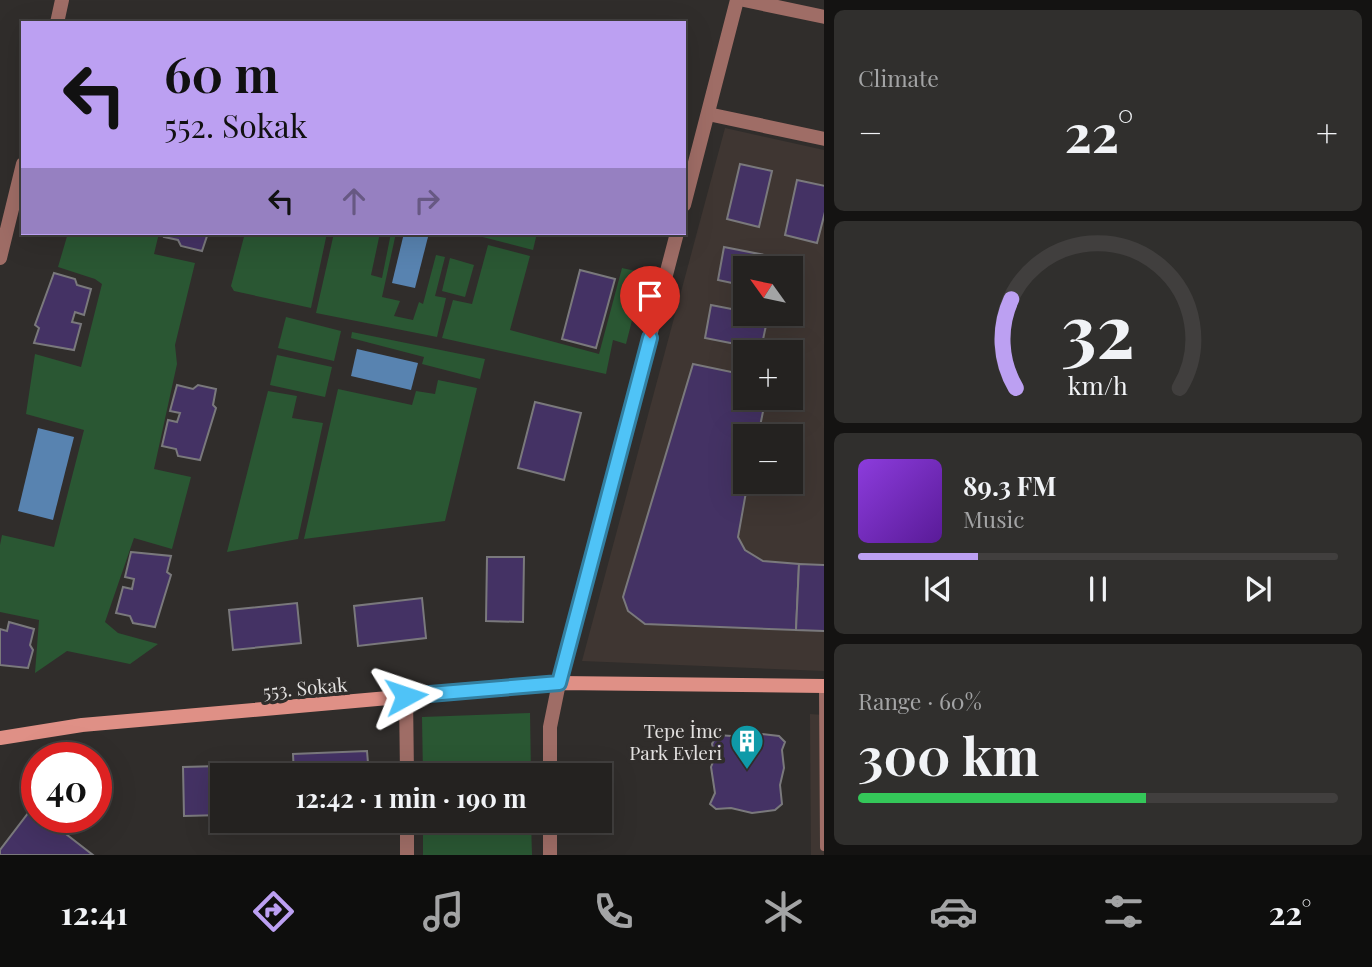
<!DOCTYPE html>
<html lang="en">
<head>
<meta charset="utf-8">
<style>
  :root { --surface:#242220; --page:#302f2d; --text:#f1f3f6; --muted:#a3a4a5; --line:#413f3e; --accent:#bca0f2 }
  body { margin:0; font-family:"Playfair Display",serif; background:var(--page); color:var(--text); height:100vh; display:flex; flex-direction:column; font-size:26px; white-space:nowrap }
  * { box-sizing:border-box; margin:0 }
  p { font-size:23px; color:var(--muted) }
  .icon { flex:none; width:38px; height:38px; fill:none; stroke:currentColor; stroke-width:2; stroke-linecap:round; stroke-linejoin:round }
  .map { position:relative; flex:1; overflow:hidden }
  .drawer { display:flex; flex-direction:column; gap:10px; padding:10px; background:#141312; width:548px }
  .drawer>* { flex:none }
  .banner { position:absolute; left:21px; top:21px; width:665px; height:214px; border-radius:0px; box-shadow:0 7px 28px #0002,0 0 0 2px var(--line); background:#bca0f2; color:#111; overflow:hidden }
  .needle { width:46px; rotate:303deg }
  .tools { position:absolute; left:733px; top:256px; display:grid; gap:14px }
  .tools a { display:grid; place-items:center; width:70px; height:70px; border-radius:0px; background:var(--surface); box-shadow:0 7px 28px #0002,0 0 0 2px var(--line); font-size:35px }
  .speed { position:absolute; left:21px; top:742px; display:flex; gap:14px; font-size:35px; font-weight:700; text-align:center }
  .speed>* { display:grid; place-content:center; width:91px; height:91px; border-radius:50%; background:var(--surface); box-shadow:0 7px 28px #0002,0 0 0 2px var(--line); line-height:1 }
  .speed .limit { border:10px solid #d22; background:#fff; color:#111 }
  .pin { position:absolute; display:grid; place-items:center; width:60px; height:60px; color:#fff; margin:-72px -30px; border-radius:50% 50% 50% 0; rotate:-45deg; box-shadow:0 0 7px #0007 }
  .pin .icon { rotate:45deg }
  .me { position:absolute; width:77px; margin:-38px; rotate:85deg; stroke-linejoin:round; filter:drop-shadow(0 0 5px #0008) }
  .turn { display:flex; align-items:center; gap:24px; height:147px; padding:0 28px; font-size:32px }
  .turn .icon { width:91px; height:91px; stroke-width:2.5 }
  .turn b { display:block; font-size:49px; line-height:60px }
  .lanes { display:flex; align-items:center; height:66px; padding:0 28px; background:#0003; justify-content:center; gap:35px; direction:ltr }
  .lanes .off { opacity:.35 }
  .big { font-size:52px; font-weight:700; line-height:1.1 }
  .drawer .tile { flex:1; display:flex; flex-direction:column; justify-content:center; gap:10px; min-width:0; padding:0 24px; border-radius:10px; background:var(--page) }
  .drawer .dial { align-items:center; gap:0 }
  .dial svg { height:182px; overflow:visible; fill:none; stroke:var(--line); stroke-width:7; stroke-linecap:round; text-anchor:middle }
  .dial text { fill:var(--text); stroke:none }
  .song { display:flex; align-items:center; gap:21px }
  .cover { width:84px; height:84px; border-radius:10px; background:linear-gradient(135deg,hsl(270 70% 55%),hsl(270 70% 35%)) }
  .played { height:7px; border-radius:4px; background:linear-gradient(90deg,var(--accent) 25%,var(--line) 25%) }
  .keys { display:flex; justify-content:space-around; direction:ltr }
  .heat { display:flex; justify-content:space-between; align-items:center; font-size:38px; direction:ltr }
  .charge { height:10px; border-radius:5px; background:linear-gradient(90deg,#34c759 60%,var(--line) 0) }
  .trip { position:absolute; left:210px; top:763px; width:402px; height:70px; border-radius:0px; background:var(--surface); box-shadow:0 7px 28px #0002,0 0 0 2px var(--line); font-weight:700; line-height:70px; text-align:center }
  .dock { display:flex; height:112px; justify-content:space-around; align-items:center; background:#0e0e0d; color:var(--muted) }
  .dock .icon { width:49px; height:49px }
  .dock .on { color:var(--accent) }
  .dock b { font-size:32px; color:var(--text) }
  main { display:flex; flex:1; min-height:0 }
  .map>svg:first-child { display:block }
</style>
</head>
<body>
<main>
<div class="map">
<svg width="825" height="855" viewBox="0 0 825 855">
  <rect width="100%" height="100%" fill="#302d2b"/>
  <!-- built -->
  <g fill="#3f3632" fill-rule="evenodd">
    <path d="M725 128 824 150V671L582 661ZM746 268H791V313H746ZM746 352H791V397H746ZM746 436H791V481H746Z"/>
    <polygon points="810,714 824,715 824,855 811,855"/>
  </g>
  <!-- green -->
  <g fill="#2a5733">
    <polygon points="68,233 159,233 154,254 195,263 175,345 177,364 154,469 191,477 172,549 134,538 105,622 118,633 158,644 130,664 67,651 35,673 39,620 0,612 0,545 2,535 54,547 84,430 26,414 35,354 81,367 102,284 95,279 58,267"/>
    <polygon points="245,233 327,233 311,308 234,291 231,286"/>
    <polygon points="334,233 380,233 371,275 382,278 391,233 396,233 382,297 400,301 394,316 413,320 419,302 423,304 436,255 445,257 435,296 446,298 437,337 316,313"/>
    <polygon points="467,233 537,233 533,250"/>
    <polygon points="488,245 530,256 510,330 599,354 622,268 644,273 626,344 613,340 606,374 442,338 453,300 472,304"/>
    <polygon points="450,258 474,265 465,297 442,291"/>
    <polygon points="286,317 341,331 334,361 278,348"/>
    <polygon points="352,332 485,359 480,379 422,364 424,357 351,338"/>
    <polygon points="277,355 332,367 325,397 270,385"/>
    <polygon points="438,380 477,388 445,521 304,539 338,389 412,405 416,391 435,394"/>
    <polygon points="268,391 297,396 292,418 323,423 298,539 227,552"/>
    <polygon points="530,713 531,775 423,775 422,717"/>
    <polygon points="423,821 531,821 532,855 423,855"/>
  </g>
  <!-- water -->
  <g fill="#5883b0">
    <polygon points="404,233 429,233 415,288 392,283"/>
    <polygon points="357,349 418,363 411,390 351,376"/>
    <polygon points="38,428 74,437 53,520 18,511"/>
  </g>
  <!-- building -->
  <g fill="#443264" stroke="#7a797c" stroke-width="2">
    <polygon points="740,164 772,171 759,227 727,219"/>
    <polygon points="797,180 825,186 825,212 817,243 785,235"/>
    <polygon points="165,233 208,233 202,251 181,246 178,240 164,237"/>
    <polygon points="724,247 780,258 778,268 746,268 746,286 718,280"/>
    <polygon points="580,270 615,279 596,348 562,339"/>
    <polygon points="54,273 75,279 77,285 91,289 84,315 75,312 72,322 81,324 74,350 34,343 39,328 35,325"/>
    <polygon points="711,305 768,316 761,349 705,338"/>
    <polygon points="693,364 746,375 746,397 766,397 758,436 746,436 746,481 748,481 738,537 745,550 763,561 799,564 796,630 645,624 628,611 623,597"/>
    <polygon points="177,385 193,389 198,385 216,389 213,405 216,408 200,460 178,456 176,449 162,446 168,420 177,422 180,413 170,411"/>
    <polygon points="535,402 581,413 564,480 518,468"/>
    <polygon points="131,552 171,556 167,572 171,575 155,627 133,623 130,616 116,613 123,587 132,589 134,579 125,577"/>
    <polygon points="487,557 524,557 523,622 486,621"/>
    <polygon points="799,564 825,565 825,631 796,630"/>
    <polygon points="422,598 426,638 358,646 354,606"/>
    <polygon points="297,603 301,643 233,650 229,610"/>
    <polygon points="9,622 34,629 30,645 33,650 28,668 0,665 0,629 7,631"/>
    <polygon points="744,732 779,736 785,742 782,750 784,768 780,785 782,804 775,810 752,813 731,808 716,809 710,804 715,793 711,767 715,757 712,744 715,738 717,735 732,736"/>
    <polygon points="367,751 369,775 294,775 293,754"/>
    <polygon points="256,765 256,775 222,775 222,815 184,816 183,767"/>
    <polygon points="32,808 37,812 37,817 44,817 93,855 0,855 0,850"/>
  </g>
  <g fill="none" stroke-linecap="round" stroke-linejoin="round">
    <!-- lane -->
    <polyline stroke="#9f6d66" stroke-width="8" points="823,686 824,847"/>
    <!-- street -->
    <g stroke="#9f6d66" stroke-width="14">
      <polyline points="744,0 825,17"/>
      <polyline points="57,23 62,0"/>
      <polyline points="708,114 825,139"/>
      <polyline points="684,205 737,0"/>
      <polyline points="0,258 23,164"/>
      <polyline points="406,696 407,775"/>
      <polyline points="550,775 550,727 559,683 677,233"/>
      <polyline points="407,821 407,855"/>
      <polyline points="550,821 550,855"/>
    </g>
    <!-- secondary -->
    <polyline stroke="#df9086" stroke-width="14" points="0,738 82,725 559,683 825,686"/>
  </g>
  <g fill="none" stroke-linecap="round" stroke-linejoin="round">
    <defs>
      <polyline id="route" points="406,696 559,683 650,338"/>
    </defs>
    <!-- route casing -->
    <use href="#route" stroke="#337fa1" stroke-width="18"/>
    <!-- route -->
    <use href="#route" stroke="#4fc3f7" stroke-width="12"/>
  </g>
  <!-- icons -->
  <defs>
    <symbol id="building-pin" viewBox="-11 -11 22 30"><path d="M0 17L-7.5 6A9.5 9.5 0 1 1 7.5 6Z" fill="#0f9aa8" stroke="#302d2b"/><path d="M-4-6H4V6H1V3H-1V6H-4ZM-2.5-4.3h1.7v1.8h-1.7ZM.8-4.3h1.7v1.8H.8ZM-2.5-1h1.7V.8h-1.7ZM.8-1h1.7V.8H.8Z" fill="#fff"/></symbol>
  </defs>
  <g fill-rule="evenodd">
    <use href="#building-pin" x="728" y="722" width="38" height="52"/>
  </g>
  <g text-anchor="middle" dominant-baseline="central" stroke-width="7" stroke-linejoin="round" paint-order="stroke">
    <!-- street labels -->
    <g font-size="19" fill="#e2e0df" stroke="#302d2b">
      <text transform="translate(305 687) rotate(-5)">553. Sokak</text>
    </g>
    <!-- poi labels -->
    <g font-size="19" fill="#e2e0df" stroke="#302d2b" text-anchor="end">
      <text x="722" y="730">Tepe İmc<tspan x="722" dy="22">Park Evleri</tspan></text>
    </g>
  </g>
</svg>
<div class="tools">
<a><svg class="needle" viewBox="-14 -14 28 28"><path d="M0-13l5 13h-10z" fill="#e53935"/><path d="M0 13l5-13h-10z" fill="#a3a4a5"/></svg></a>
<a>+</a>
<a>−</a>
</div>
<div class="speed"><div class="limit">40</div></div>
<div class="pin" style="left:650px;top:338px;background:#d93025"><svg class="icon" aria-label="arrive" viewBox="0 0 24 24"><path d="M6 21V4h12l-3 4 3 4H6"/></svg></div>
<svg class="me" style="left:406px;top:696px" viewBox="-20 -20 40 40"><path d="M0-17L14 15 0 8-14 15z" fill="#4fc3f7" stroke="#fff" stroke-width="4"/></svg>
<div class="trip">12:42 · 1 min · 190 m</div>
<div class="banner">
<div class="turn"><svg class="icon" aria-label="left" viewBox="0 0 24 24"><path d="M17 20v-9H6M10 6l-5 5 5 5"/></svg><div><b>60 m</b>552. Sokak</div></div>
<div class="lanes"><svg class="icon" aria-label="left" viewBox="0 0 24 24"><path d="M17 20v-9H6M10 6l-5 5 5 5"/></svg><svg class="icon off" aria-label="ahead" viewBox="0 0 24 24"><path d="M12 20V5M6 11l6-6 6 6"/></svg><svg class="icon off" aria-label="right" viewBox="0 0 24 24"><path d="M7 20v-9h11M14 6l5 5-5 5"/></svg></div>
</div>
</div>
<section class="drawer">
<div class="tile"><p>Climate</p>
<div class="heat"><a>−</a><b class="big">22°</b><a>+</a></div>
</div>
<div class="tile dial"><svg viewBox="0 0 100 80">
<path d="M14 69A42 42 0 1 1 86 69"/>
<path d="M14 69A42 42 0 0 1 12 30" stroke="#bca0f2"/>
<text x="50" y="56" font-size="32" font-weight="700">32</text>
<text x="50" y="72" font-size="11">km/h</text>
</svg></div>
<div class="tile">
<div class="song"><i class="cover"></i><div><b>89.3 FM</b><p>Music</p></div></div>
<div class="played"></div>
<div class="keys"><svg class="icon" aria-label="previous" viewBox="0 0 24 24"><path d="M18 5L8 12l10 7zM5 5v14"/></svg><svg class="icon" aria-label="pause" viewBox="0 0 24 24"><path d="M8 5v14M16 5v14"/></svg><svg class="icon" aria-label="next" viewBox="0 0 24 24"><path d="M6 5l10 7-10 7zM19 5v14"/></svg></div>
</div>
<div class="tile"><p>Range · 60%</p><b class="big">300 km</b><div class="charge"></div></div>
</section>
</main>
<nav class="dock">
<b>12:41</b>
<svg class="icon on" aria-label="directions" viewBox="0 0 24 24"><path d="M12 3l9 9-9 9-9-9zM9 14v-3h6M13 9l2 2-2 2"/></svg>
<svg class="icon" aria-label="music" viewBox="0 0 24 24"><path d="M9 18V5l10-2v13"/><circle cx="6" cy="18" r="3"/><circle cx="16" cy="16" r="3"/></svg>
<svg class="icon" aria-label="phone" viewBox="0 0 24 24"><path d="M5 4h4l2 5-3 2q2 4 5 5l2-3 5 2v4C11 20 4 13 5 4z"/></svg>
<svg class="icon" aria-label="climate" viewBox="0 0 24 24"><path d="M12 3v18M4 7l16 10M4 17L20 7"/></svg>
<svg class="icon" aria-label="car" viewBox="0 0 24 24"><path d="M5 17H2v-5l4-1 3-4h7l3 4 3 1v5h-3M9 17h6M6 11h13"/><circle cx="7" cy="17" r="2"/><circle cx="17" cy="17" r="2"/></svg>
<svg class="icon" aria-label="filters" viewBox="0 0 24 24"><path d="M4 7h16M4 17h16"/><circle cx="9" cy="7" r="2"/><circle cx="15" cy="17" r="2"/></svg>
<b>22°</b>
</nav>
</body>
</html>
